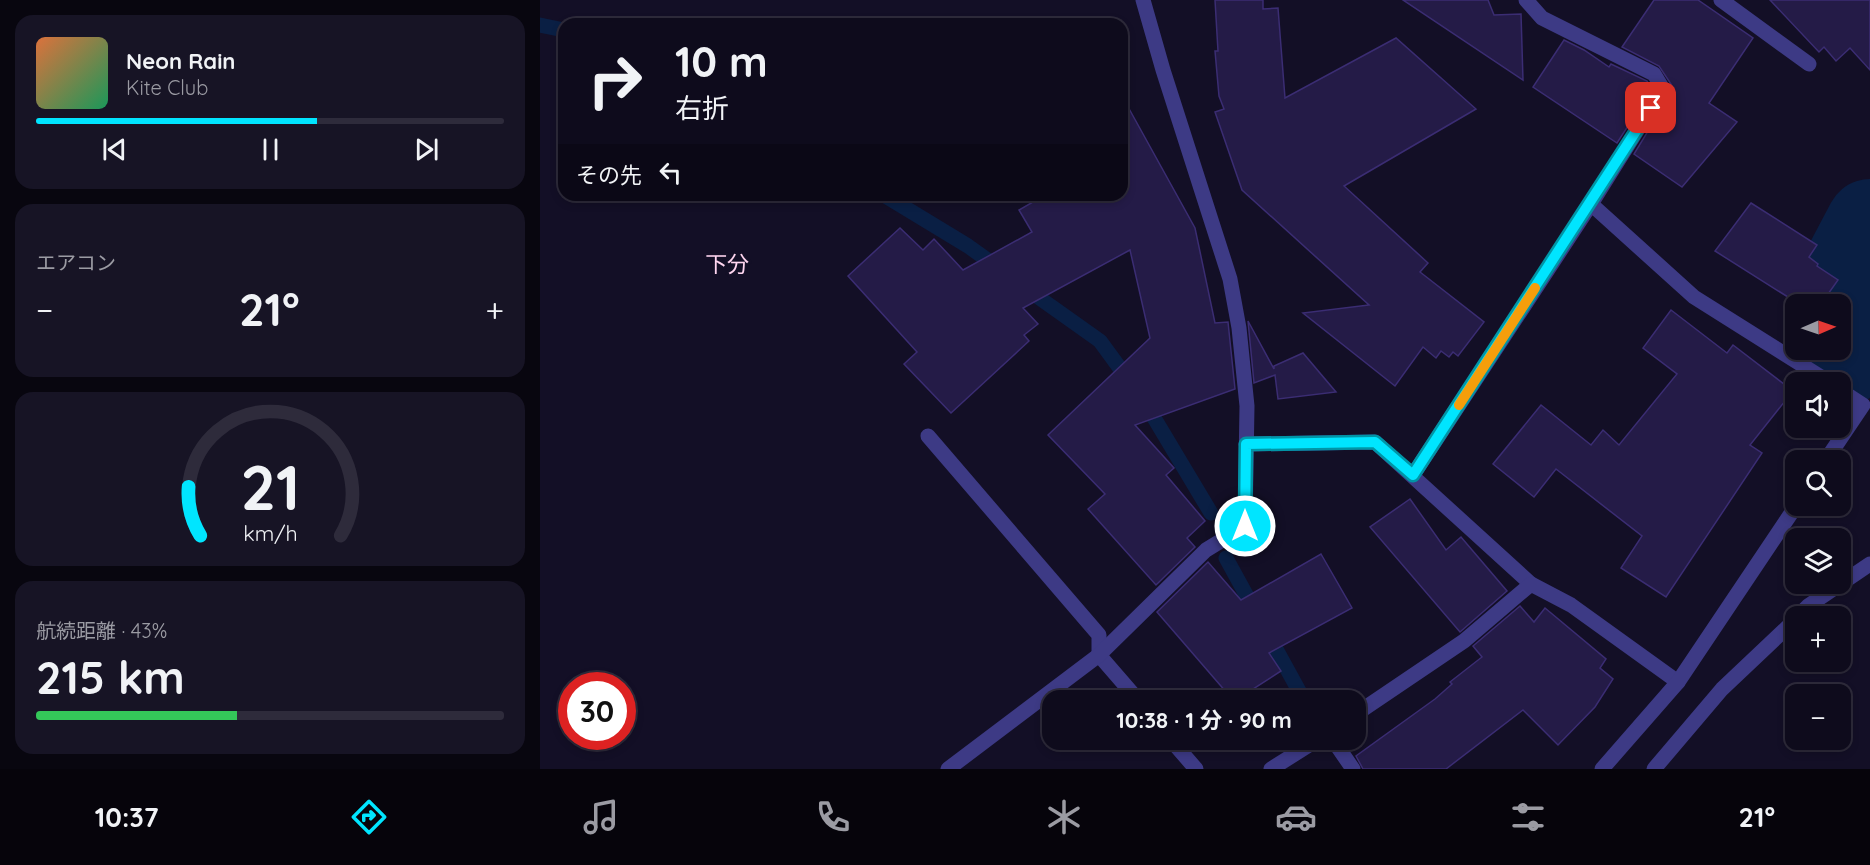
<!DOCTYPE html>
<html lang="ja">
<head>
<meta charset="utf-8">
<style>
  :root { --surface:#0e0b1c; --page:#171425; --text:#f1f3f6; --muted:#9b9ba3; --line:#2e2b3b; --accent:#00e5ff }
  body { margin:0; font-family:Quicksand,"Noto Sans JP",sans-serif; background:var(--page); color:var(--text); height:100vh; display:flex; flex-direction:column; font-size:22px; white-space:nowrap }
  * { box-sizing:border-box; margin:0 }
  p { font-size:20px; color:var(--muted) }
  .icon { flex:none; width:33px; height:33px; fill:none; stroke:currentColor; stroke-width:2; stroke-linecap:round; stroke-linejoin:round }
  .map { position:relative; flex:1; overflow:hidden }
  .details { display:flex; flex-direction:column; gap:15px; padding:15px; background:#08060f; width:540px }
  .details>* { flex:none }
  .guide { position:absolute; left:18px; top:18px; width:570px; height:183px; border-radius:18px; box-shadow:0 3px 9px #0003,0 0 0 2px var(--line); background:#0e0b1c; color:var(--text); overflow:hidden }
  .needle { width:39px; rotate:88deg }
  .tools { position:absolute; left:1245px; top:294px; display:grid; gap:12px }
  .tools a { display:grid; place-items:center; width:66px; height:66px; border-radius:12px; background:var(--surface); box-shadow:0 3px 9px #0003,0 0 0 2px var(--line); font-size:30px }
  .speed { position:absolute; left:18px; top:672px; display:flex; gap:12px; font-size:30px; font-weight:700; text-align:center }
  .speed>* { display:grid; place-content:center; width:78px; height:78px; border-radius:50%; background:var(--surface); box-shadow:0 3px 9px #0003,0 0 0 2px var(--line); line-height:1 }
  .speed .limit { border:9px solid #d22; background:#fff; color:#111 }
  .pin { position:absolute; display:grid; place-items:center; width:51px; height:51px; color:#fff; margin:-26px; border-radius:12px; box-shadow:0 3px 9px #0006 }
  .me { position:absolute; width:66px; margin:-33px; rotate:0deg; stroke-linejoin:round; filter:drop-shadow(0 0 4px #0008) }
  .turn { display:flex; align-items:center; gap:21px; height:126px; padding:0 18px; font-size:27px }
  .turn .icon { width:78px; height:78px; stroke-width:2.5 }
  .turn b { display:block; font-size:42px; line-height:51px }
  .then { display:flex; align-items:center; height:57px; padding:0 18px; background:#0003; gap:12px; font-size:22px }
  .big { font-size:45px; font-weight:700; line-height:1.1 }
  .details .tile { flex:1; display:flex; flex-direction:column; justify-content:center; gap:9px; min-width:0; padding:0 21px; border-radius:18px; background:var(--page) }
  .details .dial { align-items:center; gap:0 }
  .dial svg { height:156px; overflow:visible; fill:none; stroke:var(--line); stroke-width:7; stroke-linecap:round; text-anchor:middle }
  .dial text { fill:var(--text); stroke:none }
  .song { display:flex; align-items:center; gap:18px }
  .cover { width:72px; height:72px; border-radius:9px; background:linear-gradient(135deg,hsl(20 70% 55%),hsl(150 70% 35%)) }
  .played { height:6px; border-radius:3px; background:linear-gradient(90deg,var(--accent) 60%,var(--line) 60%) }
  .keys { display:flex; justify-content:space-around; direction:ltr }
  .heat { display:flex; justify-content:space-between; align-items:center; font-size:33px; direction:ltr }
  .charge { height:9px; border-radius:4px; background:linear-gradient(90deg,#34c759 43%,var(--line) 0) }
  .trip { position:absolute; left:502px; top:690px; width:324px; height:60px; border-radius:18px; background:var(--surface); box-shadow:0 3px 9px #0003,0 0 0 2px var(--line); font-weight:700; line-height:60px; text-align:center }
  .tabs { display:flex; height:96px; justify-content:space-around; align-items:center; background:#06040b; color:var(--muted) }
  .tabs .icon { width:42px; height:42px }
  .tabs .on { color:var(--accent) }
  .tabs b { font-size:27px; color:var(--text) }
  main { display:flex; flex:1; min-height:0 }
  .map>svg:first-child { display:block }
</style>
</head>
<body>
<main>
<section class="details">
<div class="tile">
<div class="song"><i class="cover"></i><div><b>Neon Rain</b><p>Kite Club</p></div></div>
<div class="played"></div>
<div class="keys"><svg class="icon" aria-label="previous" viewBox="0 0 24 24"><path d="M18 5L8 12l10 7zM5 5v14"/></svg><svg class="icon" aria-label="pause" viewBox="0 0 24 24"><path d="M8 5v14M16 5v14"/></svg><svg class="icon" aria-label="next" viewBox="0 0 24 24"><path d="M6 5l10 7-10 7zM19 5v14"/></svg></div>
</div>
<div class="tile"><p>エアコン</p>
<div class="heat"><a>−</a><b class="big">21°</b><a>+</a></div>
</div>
<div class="tile dial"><svg viewBox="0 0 100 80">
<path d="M14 69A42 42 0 1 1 86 69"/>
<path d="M14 69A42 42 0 0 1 8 44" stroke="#00e5ff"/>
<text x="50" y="56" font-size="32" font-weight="700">21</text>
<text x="50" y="72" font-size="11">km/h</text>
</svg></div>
<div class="tile"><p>航続距離 · 43%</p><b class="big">215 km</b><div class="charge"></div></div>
</section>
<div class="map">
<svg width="1330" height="769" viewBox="0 0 1330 769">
  <rect width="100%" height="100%" fill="#130f26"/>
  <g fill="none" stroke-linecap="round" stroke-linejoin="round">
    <!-- stream -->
    <g stroke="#0a1f44" stroke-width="15">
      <polyline points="0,25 24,30"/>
      <polyline points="344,195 428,246 460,269"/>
      <polyline points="484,287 560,341 590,382"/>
      <polyline points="604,401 671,513"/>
      <polyline points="686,558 764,700"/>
    </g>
    <!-- river -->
    <polyline stroke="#0a1f44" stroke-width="88" points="1303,363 1308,347 1311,259 1330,223"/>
  </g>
  <!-- building -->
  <g fill="#241b47" stroke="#3b2d73" stroke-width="1.5">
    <polygon points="675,0 723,0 723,9 738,8 745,98 856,38 936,109 804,186 888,263 880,272 944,322 918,356 913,352 909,357 901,351 896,358 883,347 855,386 763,313 829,305 702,190 675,112 684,109 679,96 675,51 678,51"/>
    <polygon points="863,0 948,0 954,15 981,14 983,80"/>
    <polygon points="1114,0 1158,0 1213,38 1169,103 1197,122 1142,187 1094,154 1133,90 1131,84 1119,66 1082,47"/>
    <polygon points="1230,0 1330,0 1330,70 1310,48 1296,61 1284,47 1279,52"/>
    <polygon points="1024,40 1044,50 1069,67 1071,64 1107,81 1112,89 1077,143 993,87"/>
    <polygon points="582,96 655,228 675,323 688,322 695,389 595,425 634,468 626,475 665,521 647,538 655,547 616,585 548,509 565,494 508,435 610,338 590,250 483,308 498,324 484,335 489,341 411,413 364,364 377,352 308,276 360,228 383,250 394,239 423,270 492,232 479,210 505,195 582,195"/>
    <polygon points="1211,203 1277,245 1269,257 1278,264 1277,266 1298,280 1281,304 1259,304 1175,251"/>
    <polygon points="1131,310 1187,353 1193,345 1253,391 1210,445 1222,453 1126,597 1081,568 1102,536 1016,469 994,497 953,464 1001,405 1051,445 1063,430 1079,445 1137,374 1103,348"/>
    <polygon points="708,321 734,369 734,366 763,353 796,392 738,399 735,375 714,383"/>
    <polygon points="870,499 906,550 921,537 967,591 920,632 830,527"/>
    <polygon points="781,554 812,608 729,653 741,671 696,700 693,700 617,612 668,562 701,600"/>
    <polygon points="980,606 994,622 1005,608 1066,659 1060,668 1073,679 1055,707 1018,745 983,710 906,769 823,769 816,756 895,699 912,684 910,682 942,657 933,646"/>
  </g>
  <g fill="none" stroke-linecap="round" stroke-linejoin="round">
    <!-- lane -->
    <g stroke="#3d3a85" stroke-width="15">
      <polyline points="1181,0 1269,64"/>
      <polyline points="388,436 559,635 559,655"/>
    </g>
    <!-- street -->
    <g stroke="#3d3a85" stroke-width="15">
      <polyline points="986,0 1002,18 1114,74 1123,89 1051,204"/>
      <polyline points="706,444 835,442 991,584"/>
      <polyline points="1286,460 1323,405 1300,390"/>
      <polyline points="873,475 1051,204 1154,297 1289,382"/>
      <polyline points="1258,616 1268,606 1330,564"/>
      <polyline points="559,655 598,700"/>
      <polyline points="816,714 924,641 991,584 1031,605 1138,682"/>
      <polyline points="631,740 656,769"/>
      <polyline points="793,740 813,769"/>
      <polyline points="408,769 559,655 666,550 705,526 707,406 699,328 690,279 623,70 603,0"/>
      <polyline points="731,769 777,740"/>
      <polyline points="1062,769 1138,682 1256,506"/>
      <polyline points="1114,769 1182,689 1256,619"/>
    </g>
  </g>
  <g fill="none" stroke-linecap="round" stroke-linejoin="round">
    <defs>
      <polyline id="route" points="705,526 706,444 835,442 873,475 1111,108"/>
    </defs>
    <!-- route casing -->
    <use href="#route" stroke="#0095a6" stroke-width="15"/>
    <!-- route -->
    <use href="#route" stroke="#00e5ff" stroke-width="10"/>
    <!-- slow -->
    <polyline stroke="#f59e0b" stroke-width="10" points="919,405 995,288"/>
  </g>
  <g text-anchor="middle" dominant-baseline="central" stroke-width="6" stroke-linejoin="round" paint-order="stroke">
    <!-- neighbourhood labels -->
    <g font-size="22" fill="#ffd6f0" stroke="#130f26">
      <text x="187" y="264">下分</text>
    </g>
  </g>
</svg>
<div class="tools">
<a><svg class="needle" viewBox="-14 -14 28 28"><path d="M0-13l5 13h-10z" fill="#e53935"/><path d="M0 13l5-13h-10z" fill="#9b9ba3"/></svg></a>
<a><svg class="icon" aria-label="sound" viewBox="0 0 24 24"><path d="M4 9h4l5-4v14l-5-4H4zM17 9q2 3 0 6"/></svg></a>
<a><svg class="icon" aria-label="search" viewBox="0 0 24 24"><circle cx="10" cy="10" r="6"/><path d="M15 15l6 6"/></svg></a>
<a><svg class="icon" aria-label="layers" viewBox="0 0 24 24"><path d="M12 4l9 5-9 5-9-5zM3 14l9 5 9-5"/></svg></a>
<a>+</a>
<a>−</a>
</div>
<div class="speed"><div class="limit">30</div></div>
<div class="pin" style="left:1111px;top:108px;background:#d93025"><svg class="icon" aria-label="arrive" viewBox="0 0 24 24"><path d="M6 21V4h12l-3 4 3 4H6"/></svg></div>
<svg class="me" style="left:705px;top:526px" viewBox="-20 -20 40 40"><circle r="17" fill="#00e5ff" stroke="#fff" stroke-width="3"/><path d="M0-11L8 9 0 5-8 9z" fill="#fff"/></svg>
<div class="trip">10:38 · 1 分 · 90 m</div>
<div class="guide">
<div class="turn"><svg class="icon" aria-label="right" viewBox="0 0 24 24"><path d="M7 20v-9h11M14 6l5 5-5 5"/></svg><div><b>10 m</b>右折</div></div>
<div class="then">その先<svg class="icon" aria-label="left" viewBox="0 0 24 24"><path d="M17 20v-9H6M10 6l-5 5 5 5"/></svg></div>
</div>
</div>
</main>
<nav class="tabs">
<b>10:37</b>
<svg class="icon on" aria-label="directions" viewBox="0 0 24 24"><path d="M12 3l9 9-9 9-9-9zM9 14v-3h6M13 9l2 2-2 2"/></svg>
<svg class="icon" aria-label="music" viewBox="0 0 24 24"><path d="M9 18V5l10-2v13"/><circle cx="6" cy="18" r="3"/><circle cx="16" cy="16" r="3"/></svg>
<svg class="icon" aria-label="phone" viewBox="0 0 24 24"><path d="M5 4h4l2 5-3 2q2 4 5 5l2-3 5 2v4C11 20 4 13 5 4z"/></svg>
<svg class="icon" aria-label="climate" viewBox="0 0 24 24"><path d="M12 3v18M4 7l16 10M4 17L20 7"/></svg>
<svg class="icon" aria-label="car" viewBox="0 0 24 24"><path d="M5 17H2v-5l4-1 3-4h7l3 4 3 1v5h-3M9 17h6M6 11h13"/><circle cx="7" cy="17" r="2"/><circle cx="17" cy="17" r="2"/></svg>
<svg class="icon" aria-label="filters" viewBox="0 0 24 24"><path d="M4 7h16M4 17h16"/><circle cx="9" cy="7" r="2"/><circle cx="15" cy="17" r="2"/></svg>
<b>21°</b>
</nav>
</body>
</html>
